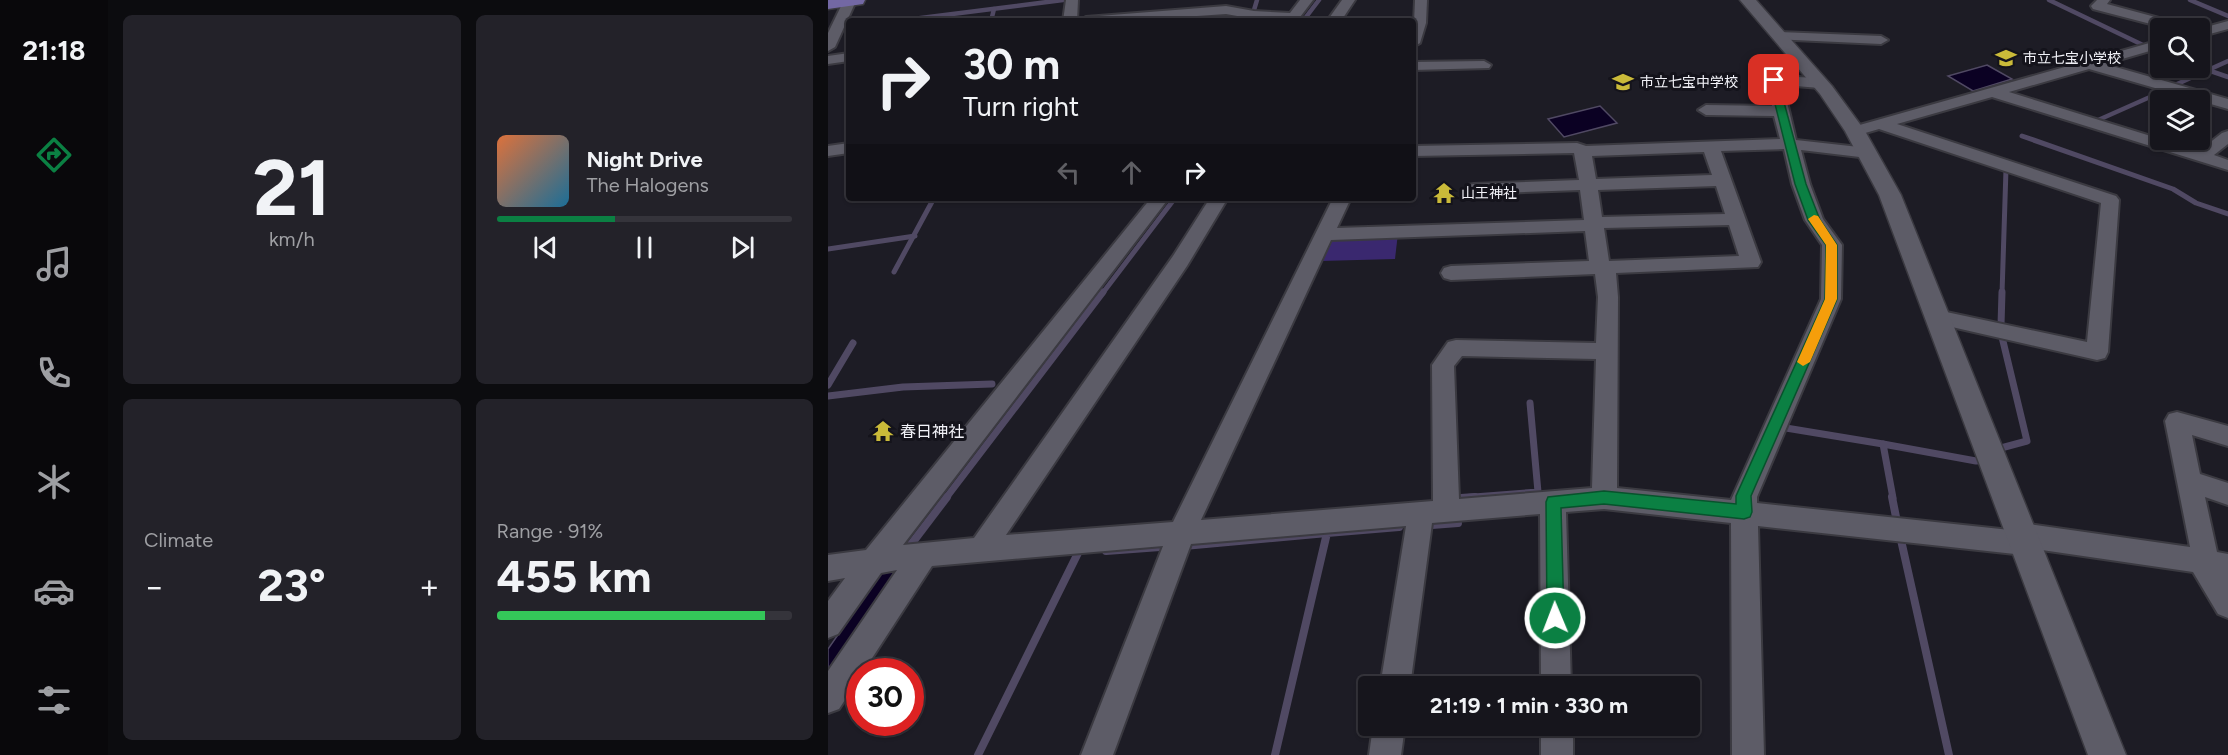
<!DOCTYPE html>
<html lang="en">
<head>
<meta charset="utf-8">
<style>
  :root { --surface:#16151c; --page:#232229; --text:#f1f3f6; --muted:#9e9fa3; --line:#35343b; --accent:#0b8043 }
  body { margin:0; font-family:Figtree,"Noto Sans JP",sans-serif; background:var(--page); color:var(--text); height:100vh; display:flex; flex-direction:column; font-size:22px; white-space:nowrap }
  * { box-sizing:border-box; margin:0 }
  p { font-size:20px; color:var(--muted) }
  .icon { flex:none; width:33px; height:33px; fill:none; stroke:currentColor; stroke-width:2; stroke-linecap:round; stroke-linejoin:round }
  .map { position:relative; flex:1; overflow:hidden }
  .side { display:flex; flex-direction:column; gap:15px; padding:15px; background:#0c0c0f; width:720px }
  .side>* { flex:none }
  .top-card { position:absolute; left:18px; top:18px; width:570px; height:183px; border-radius:6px; box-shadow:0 2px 4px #0004,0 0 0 2px var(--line); background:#16151c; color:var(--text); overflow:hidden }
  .tools { position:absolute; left:1322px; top:18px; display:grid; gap:12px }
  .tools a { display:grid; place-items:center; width:60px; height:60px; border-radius:6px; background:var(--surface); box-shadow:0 2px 4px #0004,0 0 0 2px var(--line); font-size:30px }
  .speed { position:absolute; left:18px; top:658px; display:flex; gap:12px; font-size:30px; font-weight:700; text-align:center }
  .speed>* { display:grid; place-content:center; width:78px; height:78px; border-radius:50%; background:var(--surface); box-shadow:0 2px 4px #0004,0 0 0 2px var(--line); line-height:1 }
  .speed .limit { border:9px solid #d22; background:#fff; color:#111 }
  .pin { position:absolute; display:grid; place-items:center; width:51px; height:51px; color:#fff; margin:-26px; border-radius:12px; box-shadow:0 3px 9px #0006 }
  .me { position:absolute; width:66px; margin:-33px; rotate:359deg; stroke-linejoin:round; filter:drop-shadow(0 0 4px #0008) }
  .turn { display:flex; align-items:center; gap:21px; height:126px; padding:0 18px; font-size:27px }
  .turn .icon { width:78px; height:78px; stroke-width:2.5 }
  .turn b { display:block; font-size:42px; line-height:51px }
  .lanes { display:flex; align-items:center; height:57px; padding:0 18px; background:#0003; justify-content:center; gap:30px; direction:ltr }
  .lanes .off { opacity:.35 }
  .big { font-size:45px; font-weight:700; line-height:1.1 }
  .side .card { flex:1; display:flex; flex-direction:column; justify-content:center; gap:9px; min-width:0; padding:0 21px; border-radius:9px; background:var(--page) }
  .side .dial { align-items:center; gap:0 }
  .dial b { font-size:78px; line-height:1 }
  .song { display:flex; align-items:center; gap:18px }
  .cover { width:72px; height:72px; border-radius:9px; background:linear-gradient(135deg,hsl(20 70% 55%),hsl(200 70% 35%)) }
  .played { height:6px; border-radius:3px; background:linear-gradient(90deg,var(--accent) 40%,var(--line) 40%) }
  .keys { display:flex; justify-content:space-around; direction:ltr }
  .heat { display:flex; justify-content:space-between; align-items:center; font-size:33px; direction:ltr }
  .charge { height:9px; border-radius:4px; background:linear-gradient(90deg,#34c759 91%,var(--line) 0) }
  .side .tiles { flex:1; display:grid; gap:15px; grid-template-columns:repeat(2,1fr) }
  .trip { position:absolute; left:530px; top:676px; width:342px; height:60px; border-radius:6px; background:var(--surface); box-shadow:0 2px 4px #0004,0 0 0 2px var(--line); font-weight:700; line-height:60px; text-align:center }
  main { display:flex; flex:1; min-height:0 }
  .tab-bar { display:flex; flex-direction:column; width:108px; justify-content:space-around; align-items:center; background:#09080b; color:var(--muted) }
  .tab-bar .icon { width:42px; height:42px }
  .tab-bar .active { color:var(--accent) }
  .tab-bar b { font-size:27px; color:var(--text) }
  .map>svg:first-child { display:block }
</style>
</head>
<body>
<main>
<nav class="tab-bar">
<b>21:18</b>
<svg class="icon active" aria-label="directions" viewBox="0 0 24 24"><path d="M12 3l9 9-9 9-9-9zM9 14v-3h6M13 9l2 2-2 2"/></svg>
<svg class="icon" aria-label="music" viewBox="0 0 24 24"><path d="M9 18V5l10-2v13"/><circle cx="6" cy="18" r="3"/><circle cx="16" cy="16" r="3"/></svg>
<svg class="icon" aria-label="phone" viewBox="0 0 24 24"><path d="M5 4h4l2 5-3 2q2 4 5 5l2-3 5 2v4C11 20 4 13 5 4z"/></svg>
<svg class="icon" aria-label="climate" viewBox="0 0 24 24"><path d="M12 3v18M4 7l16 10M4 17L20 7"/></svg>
<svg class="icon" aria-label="car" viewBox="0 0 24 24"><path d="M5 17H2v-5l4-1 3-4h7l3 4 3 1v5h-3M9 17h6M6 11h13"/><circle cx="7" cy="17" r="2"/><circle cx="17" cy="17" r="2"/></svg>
<svg class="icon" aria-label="filters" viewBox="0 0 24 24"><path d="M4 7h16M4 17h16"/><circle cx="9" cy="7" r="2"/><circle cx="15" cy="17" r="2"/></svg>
</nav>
<section class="side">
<div class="tiles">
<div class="card dial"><b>21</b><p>km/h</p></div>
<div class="card">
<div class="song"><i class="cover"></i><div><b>Night Drive</b><p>The Halogens</p></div></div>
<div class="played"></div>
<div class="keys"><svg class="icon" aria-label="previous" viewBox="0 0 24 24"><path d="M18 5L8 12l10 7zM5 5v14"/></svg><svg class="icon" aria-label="pause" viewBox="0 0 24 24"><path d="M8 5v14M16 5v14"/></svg><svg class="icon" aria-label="next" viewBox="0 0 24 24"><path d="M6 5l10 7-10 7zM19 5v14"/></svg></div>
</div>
<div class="card"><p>Climate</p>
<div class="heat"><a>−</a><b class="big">23°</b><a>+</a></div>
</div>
<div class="card"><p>Range · 91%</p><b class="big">455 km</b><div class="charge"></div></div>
</div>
</section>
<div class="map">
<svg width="1400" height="755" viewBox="0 0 1400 755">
  <rect width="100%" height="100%" fill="#1d1c25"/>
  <!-- green -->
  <polygon fill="#3a286f" points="570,233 567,259 493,261 505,236"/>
  <!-- water -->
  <g fill="#0b0123" stroke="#504963" stroke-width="1.5">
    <polygon points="1159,65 1184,79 1145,91 1120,76"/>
    <polygon points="772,106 789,123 736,137 720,119"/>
    <polygon points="77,564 0,677 0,649 58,566"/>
  </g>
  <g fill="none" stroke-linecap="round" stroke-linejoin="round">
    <!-- stream-far3 -->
    <g stroke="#504963" stroke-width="4.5">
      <polyline points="1221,0 1317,46"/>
      <polyline points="1362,0 1400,16"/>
      <polyline points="426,10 429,0"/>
      <polyline points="69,21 235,0"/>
      <polyline points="163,21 166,9"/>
      <polyline points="475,21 491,0"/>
      <polyline points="17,28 21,27"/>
      <polyline points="1327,51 1332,52"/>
      <polyline points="1371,67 1400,77"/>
      <polyline points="1347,85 1400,61"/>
      <polyline points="1268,121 1340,89"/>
    </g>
    <!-- stream-far2 -->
    <g stroke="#504963" stroke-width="5">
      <polyline points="1194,136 1345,189 1368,203 1400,214"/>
      <polyline points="0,249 87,236"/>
      <polyline points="66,272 106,198"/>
      <polyline points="274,294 347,198"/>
      <polyline points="1174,294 1178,169"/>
    </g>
    <!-- stream-far1 -->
    <g stroke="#504963" stroke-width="7">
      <polyline points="1173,325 1174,292"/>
      <polyline points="0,385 25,343"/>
      <polyline points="0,396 75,387 164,384"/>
      <polyline points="958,428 1055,444"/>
      <polyline points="1173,448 1199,441 1174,337"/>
      <polyline points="118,498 275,292"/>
      <polyline points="633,498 710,492 702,403"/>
      <polyline points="1065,498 1055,444 1148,461"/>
    </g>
    <!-- stream -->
    <g stroke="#504963" stroke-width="8">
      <polyline points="1064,497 1068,517"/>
      <polyline points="633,498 647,497"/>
      <polyline points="604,525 630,523"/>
      <polyline points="1073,540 1121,755"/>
      <polyline points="356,546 499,533"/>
      <polyline points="78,551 119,497"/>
      <polyline points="278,551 332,547"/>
      <polyline points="150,755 250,553"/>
      <polyline points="447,755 499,533 571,527"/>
    </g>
    <defs>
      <g id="minor">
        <polygon points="16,0 28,1 7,47 0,51 0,33"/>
        <polygon points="238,0 250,0 249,21 235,21"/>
        <polygon points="472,0 485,0 469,21 426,19 398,14 297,21 251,21 258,17 398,6 426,11 462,13"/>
        <polygon points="514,0 527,0 513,21 499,21"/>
        <polygon points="587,0 599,0 598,23 592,43 585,47"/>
        <polygon points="1269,0 1282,0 1279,4 1357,25 1359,28 1338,28 1265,9 1263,6"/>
        <polygon points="1400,21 1400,29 1371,37 1371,29"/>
        <polygon points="951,32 1053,36 1060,40 1053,44 946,39 944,36"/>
        <polygon points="1332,40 1332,48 1277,64 1400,99 1400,109 1261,69 1181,92 1371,151 1394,133 1400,131 1400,144 1386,155 1400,160 1400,170 1164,97 1069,124 1288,196 1291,200 1280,352 1277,358 1269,360 1102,322 1099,317 1102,312 1109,310 1259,342 1273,203 1051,129 1027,136 1019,131 1021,128"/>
        <polygon points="21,53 21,61 0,64 0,56"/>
        <polygon points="656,61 663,65 661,68 585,70 585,62"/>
        <path d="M946 76 992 78 1000 83 992 88 955 85 968 140 1040 148 1048 153 1040 158 973 150 982 184 995 219 1014 245 1013 299 929 497V503L1182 530 1184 527 1193 523 1362 547 1337 421 1341 414 1349 412 1400 426V446L1364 435 1372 474 1400 483V505L1377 497 1389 552 1400 554V618L1390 614 1365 572 1207 549 1196 555 930 526 936 755H904L903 523 776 509 738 512 743 687H713L712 514 604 523 582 687H552L578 526 363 544 285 755H253L335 546 104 566 35 672H32V677L11 709 0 713V671L69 570 53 573 10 634 0 638V601L17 578 0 581V555L38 550 323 198H341L75 545 146 538 345 256 382 198H400L359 266 178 535 345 522 505 198H523L509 228 756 220 752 190 646 194 640 193 637 189 640 185 646 184 751 180 746 153 585 156V146L749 143 758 146 952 139 946 116 878 115 870 110 878 105 944 106 939 80ZM956 149 964 184 977 220 994 245 993 299 903 500 789 488 790 297 788 273 930 267 933 262 893 151ZM876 152 884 175 768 179 764 156ZM888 186 897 214 774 217 770 190ZM901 225 911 256 781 261 776 228ZM757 231 761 261 623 266 616 268 613 273 616 278 623 280 767 274 770 297 768 343 628 340 620 342 604 365 605 501 373 520 503 240ZM634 356 768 359 764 488 631 499 626 366Z"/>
        <polygon points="21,143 21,153 0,156 0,146"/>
        <polygon points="545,726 577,726 573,755 541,755"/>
        <rect x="713" y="726" width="32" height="29"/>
      </g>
      <polygon id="tertiary" points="912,0 928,0 1004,86 1037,131 1073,195 1298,755 1260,755 1051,195 1017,131 992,94"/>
      <polygon id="primary" points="0,0 37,0 35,4 0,9"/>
    </defs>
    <!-- minor casing -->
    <use href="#minor" stroke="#3b3a41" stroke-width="4"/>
    <!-- tertiary casing -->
    <use href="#tertiary" stroke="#3b3a41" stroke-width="3"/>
    <!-- primary casing -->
    <use href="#primary" stroke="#3b3a41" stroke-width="3"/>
    <!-- minor -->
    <use href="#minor" fill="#5d5c67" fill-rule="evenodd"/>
    <!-- tertiary -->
    <use href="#tertiary" fill="#5d5c67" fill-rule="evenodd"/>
    <!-- primary -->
    <use href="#primary" fill="#7368a4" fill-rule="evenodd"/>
  </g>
  <!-- route -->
  <polygon fill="#0b8043" stroke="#07532c" stroke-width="1.5" points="946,77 950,80 978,184 992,220 1009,245 1009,299 923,496 924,512 922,517 916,519 776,504 733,508 736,618 733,623 727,626 721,623 719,618 718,502 720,497 776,491 908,504 908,496 997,299 998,245 980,220 967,184 941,80"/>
  <!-- slow -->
  <polygon fill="#f59e0b" points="986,215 990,216 1009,245 1009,299 982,362 975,366 969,362 997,299 998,245 980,219"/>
  <!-- icons -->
  <defs>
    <symbol id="school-bare" viewBox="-9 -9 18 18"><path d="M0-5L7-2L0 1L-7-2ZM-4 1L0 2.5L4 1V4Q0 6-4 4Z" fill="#caba39" stroke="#14131b" stroke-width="2.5" paint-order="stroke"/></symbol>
    <symbol id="temple-bare" viewBox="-9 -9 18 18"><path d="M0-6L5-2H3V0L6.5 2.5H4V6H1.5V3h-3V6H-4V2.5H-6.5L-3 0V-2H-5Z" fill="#caba39" stroke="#14131b" stroke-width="2.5" paint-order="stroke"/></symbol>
  </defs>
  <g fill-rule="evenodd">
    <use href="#school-bare" x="1163" y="43" width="30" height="30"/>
    <use href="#school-bare" x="780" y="67" width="30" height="30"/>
    <use href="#temple-bare" x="601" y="178" width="30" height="30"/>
    <use href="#temple-bare" x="40" y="416" width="30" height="30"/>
  </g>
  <g text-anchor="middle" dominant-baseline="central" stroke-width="6" stroke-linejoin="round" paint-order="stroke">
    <!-- far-poi labels -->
    <g font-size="14" fill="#f2f2f8" stroke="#14131b" text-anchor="start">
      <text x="1195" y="58">市立七宝小学校</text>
      <text x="812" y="82">市立七宝中学校</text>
      <text x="633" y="193">山王神社</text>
    </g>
    <!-- poi labels -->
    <g font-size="16" fill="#f2f2f8" stroke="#14131b" text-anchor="start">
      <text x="72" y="431">春日神社</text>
    </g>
  </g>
</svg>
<div class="tools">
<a><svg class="icon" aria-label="search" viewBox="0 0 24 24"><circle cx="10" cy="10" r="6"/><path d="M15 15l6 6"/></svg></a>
<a><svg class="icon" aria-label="layers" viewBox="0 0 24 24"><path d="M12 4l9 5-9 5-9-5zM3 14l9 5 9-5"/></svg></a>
</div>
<div class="speed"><div class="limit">30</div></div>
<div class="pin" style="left:946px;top:80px;background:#d93025"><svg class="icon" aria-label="arrive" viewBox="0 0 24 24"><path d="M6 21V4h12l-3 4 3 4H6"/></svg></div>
<svg class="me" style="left:727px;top:618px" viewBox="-20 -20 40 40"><circle r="17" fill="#0b8043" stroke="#fff" stroke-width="3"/><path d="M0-11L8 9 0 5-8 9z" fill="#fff"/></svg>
<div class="trip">21:19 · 1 min · 330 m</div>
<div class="top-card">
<div class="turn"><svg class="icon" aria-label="right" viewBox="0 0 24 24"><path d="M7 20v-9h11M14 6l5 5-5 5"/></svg><div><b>30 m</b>Turn right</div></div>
<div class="lanes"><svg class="icon off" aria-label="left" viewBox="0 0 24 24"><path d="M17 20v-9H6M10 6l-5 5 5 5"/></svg><svg class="icon off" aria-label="ahead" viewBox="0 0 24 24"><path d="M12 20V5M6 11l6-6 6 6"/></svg><svg class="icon" aria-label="right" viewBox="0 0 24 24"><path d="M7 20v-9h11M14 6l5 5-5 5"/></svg></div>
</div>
</div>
</main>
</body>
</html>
